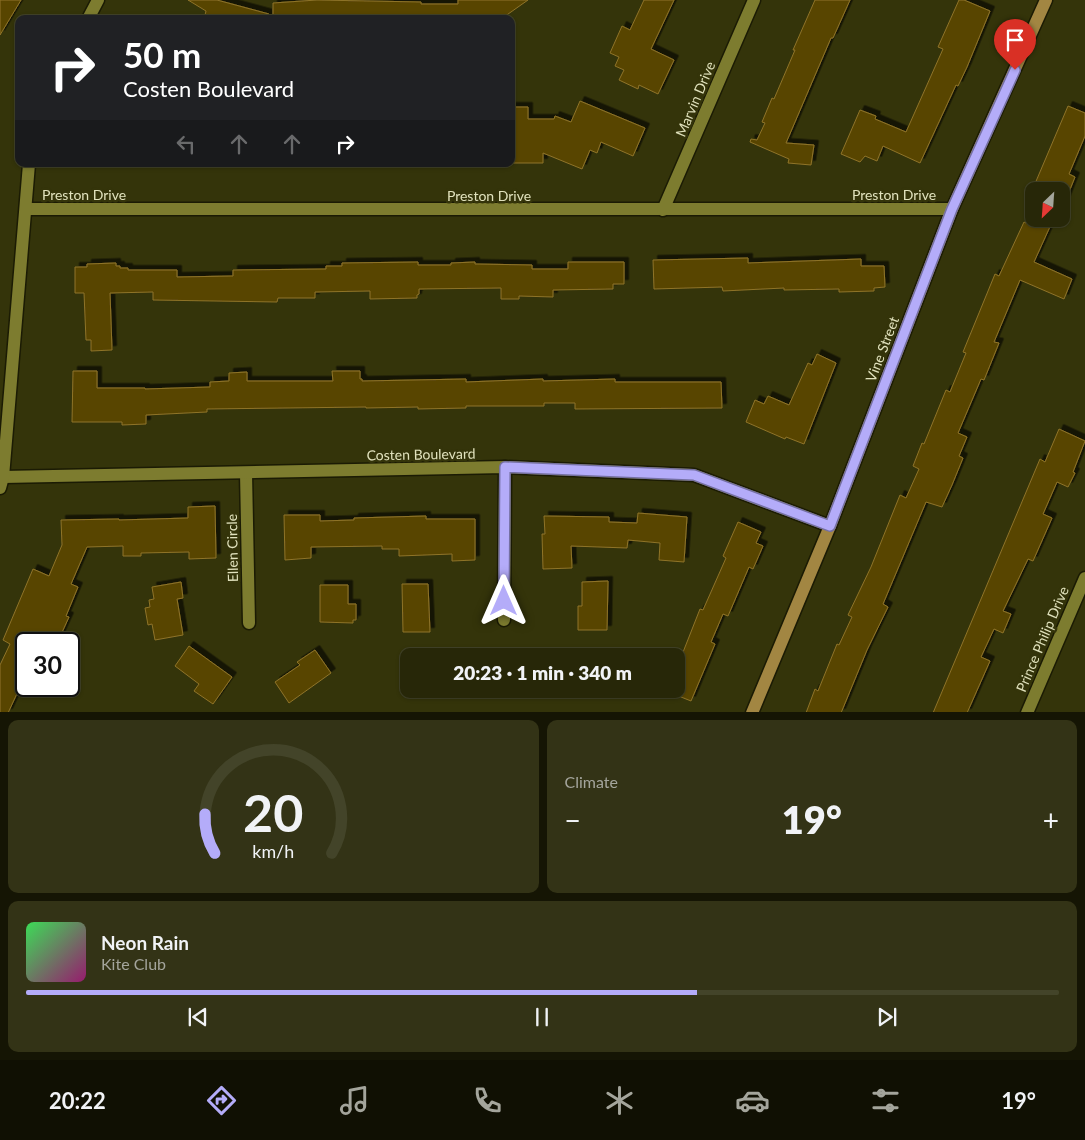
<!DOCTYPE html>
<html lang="en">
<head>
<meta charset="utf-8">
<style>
  :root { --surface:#272708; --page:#333316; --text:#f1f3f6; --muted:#a4a59c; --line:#434429; --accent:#b4acf9 }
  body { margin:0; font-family:Lato,sans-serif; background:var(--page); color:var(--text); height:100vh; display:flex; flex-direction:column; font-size:19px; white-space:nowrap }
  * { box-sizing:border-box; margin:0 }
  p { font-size:16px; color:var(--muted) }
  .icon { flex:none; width:28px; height:28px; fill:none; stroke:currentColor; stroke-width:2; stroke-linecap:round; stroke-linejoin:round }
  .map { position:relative; height:712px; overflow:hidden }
  .details { display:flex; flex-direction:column; gap:8px; padding:8px; background:#151504; flex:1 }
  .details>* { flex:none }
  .banner { position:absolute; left:15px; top:15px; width:500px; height:152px; border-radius:10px; box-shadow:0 1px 4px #0004,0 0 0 1px var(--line); background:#202124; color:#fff; overflow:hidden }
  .needle { width:32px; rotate:205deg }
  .tools { position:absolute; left:1025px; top:182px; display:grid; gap:10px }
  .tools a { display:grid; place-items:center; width:45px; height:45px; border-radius:10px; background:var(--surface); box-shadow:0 1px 4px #0004,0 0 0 1px var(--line); font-size:25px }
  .speed { position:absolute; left:15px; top:632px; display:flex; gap:10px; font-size:25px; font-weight:700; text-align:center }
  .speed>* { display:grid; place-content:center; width:65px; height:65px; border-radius:50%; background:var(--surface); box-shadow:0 1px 4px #0004,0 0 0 1px var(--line); line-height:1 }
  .speed .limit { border:2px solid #111; border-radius:8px; background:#fff; color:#111 }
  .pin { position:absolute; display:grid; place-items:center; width:42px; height:42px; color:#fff; margin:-51px -21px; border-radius:50% 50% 50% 0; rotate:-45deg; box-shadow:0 0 5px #0007 }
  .pin .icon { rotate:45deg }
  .me { position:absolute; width:55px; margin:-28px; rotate:0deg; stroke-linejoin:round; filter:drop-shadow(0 0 4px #0008) }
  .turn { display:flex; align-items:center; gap:18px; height:105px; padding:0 25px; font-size:22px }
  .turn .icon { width:65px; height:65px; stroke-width:2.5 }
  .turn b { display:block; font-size:35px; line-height:42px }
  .lanes { display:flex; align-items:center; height:48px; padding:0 25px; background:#0003; justify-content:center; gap:25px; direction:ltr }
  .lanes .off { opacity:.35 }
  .big { font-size:38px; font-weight:800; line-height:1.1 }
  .details .widget { flex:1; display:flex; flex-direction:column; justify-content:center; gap:8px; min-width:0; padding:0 18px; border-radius:10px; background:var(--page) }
  .details .dial { align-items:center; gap:0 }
  .dial svg { height:130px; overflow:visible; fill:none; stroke:var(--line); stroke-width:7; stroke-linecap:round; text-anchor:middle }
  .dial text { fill:var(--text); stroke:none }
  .song { display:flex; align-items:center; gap:15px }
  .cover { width:60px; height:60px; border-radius:8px; background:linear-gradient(135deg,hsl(130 70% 55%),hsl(320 70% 35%)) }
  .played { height:5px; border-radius:2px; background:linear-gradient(90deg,var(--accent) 65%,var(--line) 65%) }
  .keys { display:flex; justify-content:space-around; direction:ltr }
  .heat { display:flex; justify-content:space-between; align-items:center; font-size:28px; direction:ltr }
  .details .tiles { flex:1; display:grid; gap:8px; grid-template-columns:1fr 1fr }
  .widget:last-child { grid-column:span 2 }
  .trip { position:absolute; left:400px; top:648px; width:285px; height:50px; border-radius:10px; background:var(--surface); box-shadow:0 1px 4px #0004,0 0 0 1px var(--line); font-weight:800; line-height:50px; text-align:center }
  .tab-bar { display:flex; height:80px; justify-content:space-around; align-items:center; background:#101003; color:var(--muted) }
  .tab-bar .icon { width:35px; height:35px }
  .tab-bar .selected { color:var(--accent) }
  .tab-bar b { font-size:22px; color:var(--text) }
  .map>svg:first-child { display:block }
</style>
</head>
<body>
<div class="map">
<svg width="1085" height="713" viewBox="0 0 1085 713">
  <defs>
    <filter id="shadow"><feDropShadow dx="4.5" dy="-4.5" stdDeviation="0" flood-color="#0009"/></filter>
  </defs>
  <rect width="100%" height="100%" fill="#34340a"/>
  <!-- building -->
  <g fill="#584404" stroke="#8f7428" filter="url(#shadow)">
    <polygon points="0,0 21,0 0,35"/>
    <polygon points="188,0 217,0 269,14 268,19 204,19 206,11"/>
    <polygon points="317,0 421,2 421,4 458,4 458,0 528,0 501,19 273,19 273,3"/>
    <polygon points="644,0 674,0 651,49 674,60 658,94 639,85 638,89 619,80 624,70 615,66 619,57 610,53 622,26 630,30"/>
    <polygon points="815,0 850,0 833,38 831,38 786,143 814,145 811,165 788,163 789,159 750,142 751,139 757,140 765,123 762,122 772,98 774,99 795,50 793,50"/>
    <polygon points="959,0 964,0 990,11 967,67 958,86 956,85 920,163 883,146 877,161 865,156 860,162 841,154 860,110 876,116 875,119 906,132 943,49 938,47"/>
    <polygon points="580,101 645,128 633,156 601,142 597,153 590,150 582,169 543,153 543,163 511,163 511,107 528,107 528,119 554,119 555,116 571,122"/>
    <polygon points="1068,106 1085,113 1085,136 1069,174 1075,177 1061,212 1061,191 1039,191 1040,189 1034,186"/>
    <polygon points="1034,205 1034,219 1059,219 1057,222 1053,220 1034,262 1072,279 1064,299 1020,280 994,342 999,343 984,380 981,379 958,433 967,437 959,456 963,458 952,485 942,507 926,502 883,604 888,607 867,650 841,713 806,713 815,689 818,691 837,644 839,645 852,617 848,615 871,567 900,495 906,498 919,469 913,466 922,443 924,444 946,390 950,392 966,353 963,352 995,274 999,276 1024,222 1026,223"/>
    <polygon points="748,258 748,263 861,259 861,266 884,266 885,287 874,288 874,291 839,292 839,289 784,290 784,288 723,291 722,287 654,289 653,260"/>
    <polygon points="418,262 418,265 451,265 451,263 475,262 475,264 532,265 532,269 568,269 568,262 624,262 624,284 613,284 613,289 553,290 553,297 519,296 519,299 501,299 501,288 419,289 419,294 417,295 417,298 370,299 370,291 315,292 315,298 278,298 277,302 153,300 153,292 110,293 112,350 91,351 91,340 86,340 84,293 75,293 75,267 87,267 87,264 116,263 116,266 120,266 120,268 128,268 128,270 177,270 177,277 233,276 233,270 326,269 326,266 342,266 342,263"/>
    <polygon points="817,354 836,363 804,444 786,437 785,439 746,422 755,400 764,404 768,396 789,405 808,363 812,365"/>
    <polygon points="73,371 97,371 97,388 145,388 145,389 210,387 210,382 229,381 229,373 247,372 247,381 333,381 332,371 360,371 360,379 362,379 362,381 466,379 466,382 543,379 543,381 615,379 615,382 721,382 722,408 575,409 575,403 544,403 544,406 466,406 466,408 418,409 418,407 366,408 366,407 207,409 207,412 146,415 146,424 122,425 122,422 72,422"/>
    <polygon points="1059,429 1085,441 1073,472 1075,473 1068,487 1057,482 1043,514 1052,518 1033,561 1028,559 1003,611 1011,614 1003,633 994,629 981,657 990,661 967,713 933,713 1040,459 1045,462"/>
    <polygon points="215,506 216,558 189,559 189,552 141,553 141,556 123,556 123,546 87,547 71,584 78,587 66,616 69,617 59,639 46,633 41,644 26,644 26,674 8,713 0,713 0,665 10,644 3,640 33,569 49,576 62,545 61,520 119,519 119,520 188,518 188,507"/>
    <polygon points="638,513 687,517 684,562 659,560 660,543 628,540 627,548 571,546 572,568 543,569 542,534 545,534 544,516 609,517 609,522 637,523"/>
    <polygon points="284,515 320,515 320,521 354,520 354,518 426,516 426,519 475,519 475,560 452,561 452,554 399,556 399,549 382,549 382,546 311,547 311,558 285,560"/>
    <polygon points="738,522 761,532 756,543 763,546 753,569 749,567 728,616 723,614 711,642 715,644 691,701 676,695 676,670 700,609 703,610 726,558 723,556"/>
    <polygon points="608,581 607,630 578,630 578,606 582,606 582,582"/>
    <polygon points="181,582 183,598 177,599 183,635 155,640 152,624 148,625 145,608 150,607 149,600 154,599 152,587"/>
    <polygon points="402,584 428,584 430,632 403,632"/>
    <polygon points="320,585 348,585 348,604 356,604 356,620 353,620 353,623 320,622"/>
    <polygon points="189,646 232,677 213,704 194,691 199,684 175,666"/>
    <polygon points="315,650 331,673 289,703 275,682 300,665 297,662"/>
  </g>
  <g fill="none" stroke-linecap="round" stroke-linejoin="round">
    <defs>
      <g id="street">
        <polyline points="88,19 98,0"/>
        <polyline points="27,209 952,209"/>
        <polyline points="663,210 754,0"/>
        <polyline points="246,473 249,623"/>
        <polyline points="3,477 505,467 694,475 830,526"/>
        <polyline points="0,488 3,477 29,164"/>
        <polyline points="504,620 505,467"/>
        <polyline points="1027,713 1085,578"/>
      </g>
      <polyline id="secondary" points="752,713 830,526 952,209 1046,0"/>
    </defs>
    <!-- street casing -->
    <use href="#street" stroke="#1b1b04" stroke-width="15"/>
    <!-- secondary casing -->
    <use href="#secondary" stroke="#1b1b04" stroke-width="15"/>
    <!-- street -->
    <use href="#street" stroke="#7d7c2f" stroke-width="12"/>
    <!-- secondary -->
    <use href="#secondary" stroke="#a28642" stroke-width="12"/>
  </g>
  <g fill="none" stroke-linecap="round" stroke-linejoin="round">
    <defs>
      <polyline id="route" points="504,601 505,467 694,475 830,526 952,209 1015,70"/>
    </defs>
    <!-- route casing -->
    <use href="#route" stroke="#7570a2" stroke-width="12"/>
    <!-- route -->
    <use href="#route" stroke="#b4acf9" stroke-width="9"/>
  </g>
  <g text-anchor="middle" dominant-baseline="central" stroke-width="5" stroke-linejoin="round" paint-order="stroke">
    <!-- street labels -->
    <g font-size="14" fill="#e1e2bd" stroke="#34340a">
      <text transform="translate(695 99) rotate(-67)">Marvin Drive</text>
      <text x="84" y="194">Preston Drive</text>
      <text x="894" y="194">Preston Drive</text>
      <text x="489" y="195">Preston Drive</text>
      <text transform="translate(882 349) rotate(-69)">Vine Street</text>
      <text transform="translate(421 454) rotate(-1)">Costen Boulevard</text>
      <text transform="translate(232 548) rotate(-91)">Ellen Circle</text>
      <text transform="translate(1042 639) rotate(-67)">Prince Philip Drive</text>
    </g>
  </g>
</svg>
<div class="tools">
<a><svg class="needle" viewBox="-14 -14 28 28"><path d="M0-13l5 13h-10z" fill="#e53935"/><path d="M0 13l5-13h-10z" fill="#a4a59c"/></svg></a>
</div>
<div class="speed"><div class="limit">30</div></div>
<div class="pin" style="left:1015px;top:70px;background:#d93025"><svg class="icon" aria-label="arrive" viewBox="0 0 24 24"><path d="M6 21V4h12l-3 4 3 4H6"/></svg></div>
<svg class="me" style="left:504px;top:601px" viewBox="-20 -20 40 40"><path d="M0-17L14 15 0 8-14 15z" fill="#b4acf9" stroke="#fff" stroke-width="4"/></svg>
<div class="trip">20:23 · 1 min · 340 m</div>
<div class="banner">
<div class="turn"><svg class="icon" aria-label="right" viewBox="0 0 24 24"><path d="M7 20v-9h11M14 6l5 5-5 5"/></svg><div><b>50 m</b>Costen Boulevard</div></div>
<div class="lanes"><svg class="icon off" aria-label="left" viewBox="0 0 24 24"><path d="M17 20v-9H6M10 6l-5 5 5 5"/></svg><svg class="icon off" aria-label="ahead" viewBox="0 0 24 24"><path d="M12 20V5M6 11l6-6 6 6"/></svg><svg class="icon off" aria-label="ahead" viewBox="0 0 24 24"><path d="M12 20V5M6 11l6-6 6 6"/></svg><svg class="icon" aria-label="right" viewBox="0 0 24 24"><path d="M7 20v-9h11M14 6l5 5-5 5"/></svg></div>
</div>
</div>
<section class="details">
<div class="tiles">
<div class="widget dial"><svg viewBox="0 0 100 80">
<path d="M14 69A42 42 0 1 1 86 69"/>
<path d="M14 69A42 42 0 0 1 8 45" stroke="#b4acf9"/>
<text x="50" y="56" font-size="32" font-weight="700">20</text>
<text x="50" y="72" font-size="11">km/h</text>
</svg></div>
<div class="widget"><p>Climate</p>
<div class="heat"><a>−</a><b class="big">19°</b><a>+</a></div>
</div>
<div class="widget">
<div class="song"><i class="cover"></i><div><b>Neon Rain</b><p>Kite Club</p></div></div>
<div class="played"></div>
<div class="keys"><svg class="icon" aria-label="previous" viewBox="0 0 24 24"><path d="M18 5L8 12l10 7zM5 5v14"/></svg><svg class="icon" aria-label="pause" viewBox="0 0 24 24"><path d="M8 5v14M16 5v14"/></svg><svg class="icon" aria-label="next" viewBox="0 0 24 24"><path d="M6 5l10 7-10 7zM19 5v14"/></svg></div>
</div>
</div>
</section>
<nav class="tab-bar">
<b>20:22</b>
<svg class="icon selected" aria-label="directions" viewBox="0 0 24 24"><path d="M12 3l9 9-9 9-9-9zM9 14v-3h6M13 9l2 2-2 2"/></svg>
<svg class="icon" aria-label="music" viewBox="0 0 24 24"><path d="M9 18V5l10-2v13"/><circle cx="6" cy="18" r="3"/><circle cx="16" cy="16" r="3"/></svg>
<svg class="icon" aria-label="phone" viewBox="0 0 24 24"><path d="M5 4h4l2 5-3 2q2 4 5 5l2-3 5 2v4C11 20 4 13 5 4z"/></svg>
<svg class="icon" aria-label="climate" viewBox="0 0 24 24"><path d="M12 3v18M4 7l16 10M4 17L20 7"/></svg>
<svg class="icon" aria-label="car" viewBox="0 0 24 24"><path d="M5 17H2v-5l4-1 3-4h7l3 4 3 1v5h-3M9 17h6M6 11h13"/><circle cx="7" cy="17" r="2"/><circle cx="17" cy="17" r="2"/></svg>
<svg class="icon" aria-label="filters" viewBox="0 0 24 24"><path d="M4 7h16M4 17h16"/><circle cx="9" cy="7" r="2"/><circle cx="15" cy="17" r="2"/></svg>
<b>19°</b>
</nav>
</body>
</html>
